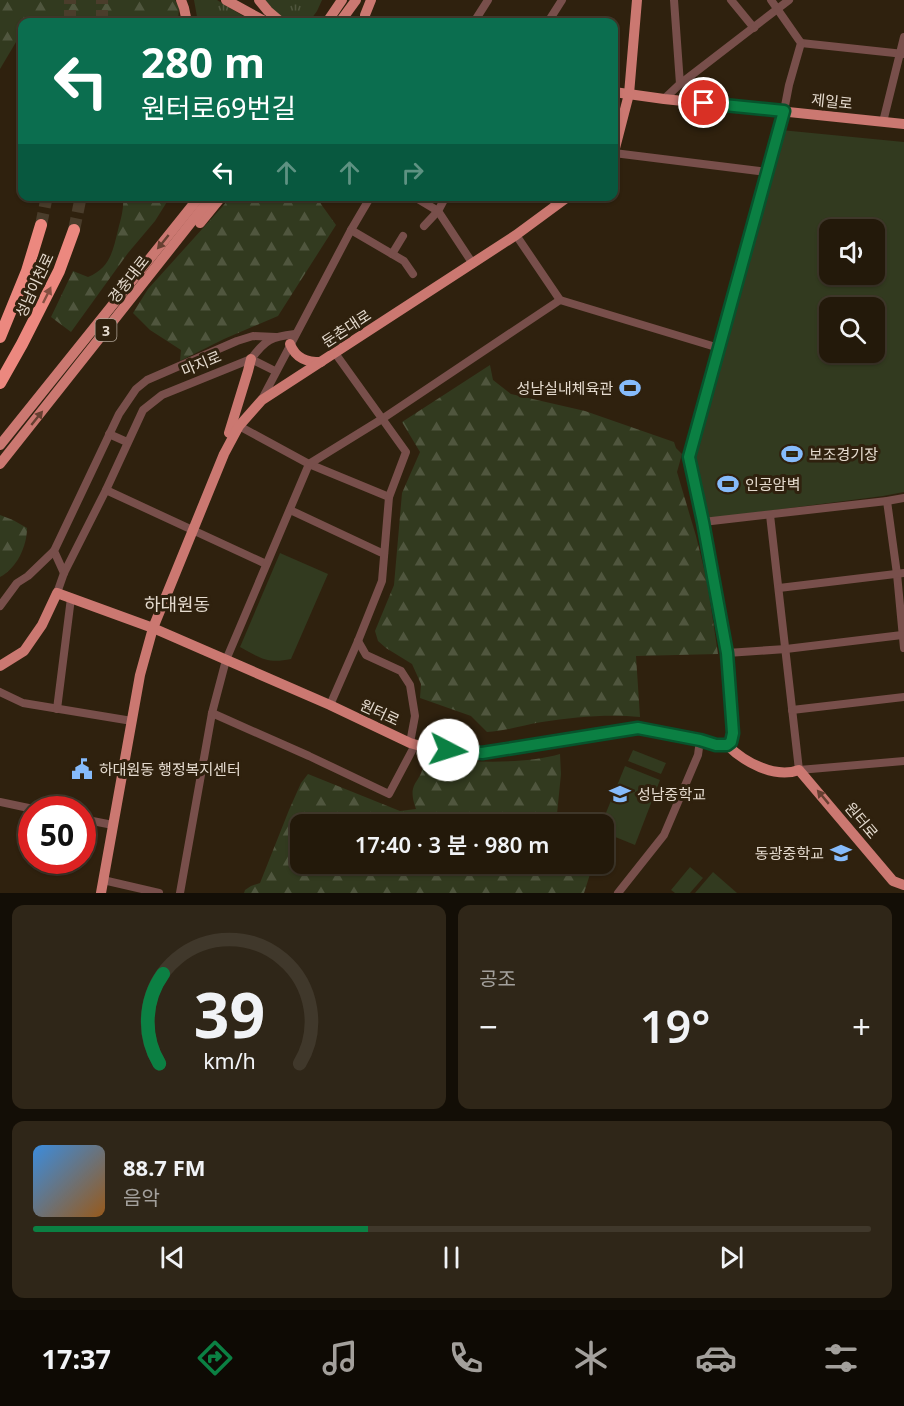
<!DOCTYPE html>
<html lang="ko">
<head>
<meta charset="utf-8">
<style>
  :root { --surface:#23190a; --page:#2f2618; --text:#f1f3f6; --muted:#a3a09c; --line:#40382b; --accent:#0b8043 }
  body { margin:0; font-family:"Noto Sans","Noto Sans KR",sans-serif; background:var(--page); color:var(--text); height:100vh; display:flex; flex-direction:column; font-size:22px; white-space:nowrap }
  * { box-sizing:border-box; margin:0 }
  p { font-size:20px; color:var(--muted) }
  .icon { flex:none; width:33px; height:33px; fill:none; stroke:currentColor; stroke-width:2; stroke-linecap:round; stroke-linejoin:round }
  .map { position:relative; height:893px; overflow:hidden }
  .side { display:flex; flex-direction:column; gap:12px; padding:12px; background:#130e06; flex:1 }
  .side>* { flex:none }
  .top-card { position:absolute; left:18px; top:18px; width:600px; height:183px; border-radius:12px; box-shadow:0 2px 4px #0004,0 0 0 2px var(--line); background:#0b6e4f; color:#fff; overflow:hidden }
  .buttons { position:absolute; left:819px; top:219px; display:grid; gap:12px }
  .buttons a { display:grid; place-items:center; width:66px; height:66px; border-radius:12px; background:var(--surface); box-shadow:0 2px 4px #0004,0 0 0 2px var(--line); font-size:30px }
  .speed { position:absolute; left:18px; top:796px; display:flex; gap:12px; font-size:30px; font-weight:700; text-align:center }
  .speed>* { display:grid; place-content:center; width:78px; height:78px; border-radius:50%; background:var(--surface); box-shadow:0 2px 4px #0004,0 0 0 2px var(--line); line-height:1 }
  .speed .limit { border:9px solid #d22; background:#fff; color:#111 }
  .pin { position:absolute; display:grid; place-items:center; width:51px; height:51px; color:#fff; margin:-26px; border:3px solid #fff; border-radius:50%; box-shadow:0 2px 6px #0007 }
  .me { position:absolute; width:66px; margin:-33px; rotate:95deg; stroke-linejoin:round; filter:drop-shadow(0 0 4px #0008) }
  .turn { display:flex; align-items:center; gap:21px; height:126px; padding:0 24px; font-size:27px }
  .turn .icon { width:78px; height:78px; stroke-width:2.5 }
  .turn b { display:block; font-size:42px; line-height:51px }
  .lanes { display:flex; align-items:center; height:57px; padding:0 24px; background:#0003; justify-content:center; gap:30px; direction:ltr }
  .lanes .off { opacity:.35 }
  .big { font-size:45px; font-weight:600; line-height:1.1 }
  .side .tile { flex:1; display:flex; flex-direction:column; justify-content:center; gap:9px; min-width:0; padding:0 21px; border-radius:12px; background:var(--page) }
  .side .dial { align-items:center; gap:0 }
  .dial svg { height:156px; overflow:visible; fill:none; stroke:var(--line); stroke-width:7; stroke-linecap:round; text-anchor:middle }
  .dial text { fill:var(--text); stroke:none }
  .song { display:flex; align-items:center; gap:18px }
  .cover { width:72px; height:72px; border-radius:9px; background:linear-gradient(135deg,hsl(210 70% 55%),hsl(30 70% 35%)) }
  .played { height:6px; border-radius:3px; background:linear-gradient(90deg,var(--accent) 40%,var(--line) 40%) }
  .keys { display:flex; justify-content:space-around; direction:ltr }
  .heat { display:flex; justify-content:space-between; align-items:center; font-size:33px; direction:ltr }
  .side .tiles { flex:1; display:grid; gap:12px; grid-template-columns:1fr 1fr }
  .tile:last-child { grid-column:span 2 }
  .trip { position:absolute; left:290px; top:814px; width:324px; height:60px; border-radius:12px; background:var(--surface); box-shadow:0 2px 4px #0004,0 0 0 2px var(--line); font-weight:600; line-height:60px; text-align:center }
  .tab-bar { display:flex; height:96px; justify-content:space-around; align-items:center; background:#0e0a04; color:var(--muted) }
  .tab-bar .icon { width:42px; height:42px }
  .tab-bar .current { color:var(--accent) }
  .tab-bar b { font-size:27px; color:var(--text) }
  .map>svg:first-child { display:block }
</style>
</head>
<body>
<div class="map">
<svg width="904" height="893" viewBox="0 0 904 893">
  <defs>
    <pattern id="grass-tufts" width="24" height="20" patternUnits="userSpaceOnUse" patternTransform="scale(1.5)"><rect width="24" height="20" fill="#323a1f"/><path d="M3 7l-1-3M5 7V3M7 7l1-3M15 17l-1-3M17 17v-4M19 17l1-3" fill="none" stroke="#50563e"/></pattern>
    <pattern id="forest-firs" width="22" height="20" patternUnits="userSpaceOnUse" patternTransform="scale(1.5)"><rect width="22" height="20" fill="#323a1f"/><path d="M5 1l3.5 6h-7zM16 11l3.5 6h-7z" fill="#50563e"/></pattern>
  </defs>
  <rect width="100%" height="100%" fill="#2f210e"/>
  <!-- grass -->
  <g fill="url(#grass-tufts)">
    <path d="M194 0H217L251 21C241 21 230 18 221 22H198Z"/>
    <polygon points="261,0 322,0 317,11 309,22 283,22"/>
  </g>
  <!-- forest -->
  <g fill="url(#forest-firs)">
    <polygon points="0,0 175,0 179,7 178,22 22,22 22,35 19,37 0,69"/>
    <path d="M123 197H170L155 221 128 253 71 332 51 317 73 271 88 277C110 268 113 251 118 230 121 218 124 209 123 197Z"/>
    <polygon points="231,197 318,197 321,204 336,225 278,316 224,339 180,361 181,350 150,330 133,313 148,289"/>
    <path d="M490 365 493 380 511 394 585 411 674 442 676 448 682 454 677 472 696 536 707 581 718 654 636 656 640 717C608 714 574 717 542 722 523 725 506 731 487 732L471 716 420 698 421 684 412 664 386 648 378 641 375 631 394 585 402 493 420 452 402 422Z"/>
    <path d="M0 515 13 520 27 528C27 546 17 568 0 577Z"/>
    <path d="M560 754 561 774 557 814 558 825H300V864H574L591 871 584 893H244L245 890 251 886 260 883 289 810 301 783 308 774 400 811 416 809C405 780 424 783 423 761 436 759 448 760 461 761 494 762 528 763 560 754Z"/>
  </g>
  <!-- pitch -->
  <g fill="#323a1f" fill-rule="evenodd">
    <path d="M781 130 904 142V492L883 496 705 519 689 457ZM830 230H874V274H830ZM830 308H874V352H830Z"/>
    <path d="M280 553 328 574 291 659C268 664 260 658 240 647Z"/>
    <polygon points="633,750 666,763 661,774 628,761"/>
    <polygon points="625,766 660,780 635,845 603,832 603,825 601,825"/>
    <polygon points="690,867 703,878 690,893 675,893 671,890"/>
    <polygon points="713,872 737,893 695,893"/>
  </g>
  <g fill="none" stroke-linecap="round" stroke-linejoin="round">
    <!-- highway-tunnel -->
    <g stroke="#4a3d2b" stroke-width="12" stroke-dasharray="12 6" stroke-linecap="butt">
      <polyline points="70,22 70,0"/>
      <polyline points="102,22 102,0"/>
      <polyline points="41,225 47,196"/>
      <polyline points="74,230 81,196"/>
    </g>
    <!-- minor -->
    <g stroke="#784f4b" stroke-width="8">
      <polyline points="674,0 680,84"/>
      <polyline points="731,0 754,28"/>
      <polyline points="474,22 488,0"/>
      <polyline points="548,22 562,0"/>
      <polyline points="801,43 904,54"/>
      <polyline points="664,99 680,84 789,0"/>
      <polyline points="883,122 904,37"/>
      <polyline points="614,153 767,172"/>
      <polyline points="413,196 438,211 473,264"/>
      <polyline points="546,196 559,204"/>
      <polyline points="424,226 438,211 446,196"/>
      <polyline points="351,230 404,261 413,274"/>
      <polyline points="516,235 560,300 719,348"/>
      <polyline points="392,254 403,236"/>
      <path d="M251 359C266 339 271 337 295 334"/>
      <polyline points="262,399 351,230 371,196"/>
      <polyline points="239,426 309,464 389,497"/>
      <polyline points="109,434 127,442"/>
      <polyline points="106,490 266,564"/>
      <polyline points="887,501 897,574 904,648"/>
      <polyline points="290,510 384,554"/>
      <polyline points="770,515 799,770 904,761"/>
      <polyline points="703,522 887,501 904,498"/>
      <polyline points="64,573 54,551 119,414 136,389 147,380 237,341 253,336 276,337"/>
      <polyline points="779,588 904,573"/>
      <polyline points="57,593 64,573 106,490 143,410 162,395 251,359 275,371"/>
      <polyline points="0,606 17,583 28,576 54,551"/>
      <polyline points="358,641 366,655 401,671 410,685 415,716 410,743"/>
      <polyline points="727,653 786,649 902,635"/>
      <polyline points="0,692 23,703 132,721"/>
      <polyline points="330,705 358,641 382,581 389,497 406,452 335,353"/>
      <polyline points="57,709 71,598"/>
      <polyline points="792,710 904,697"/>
      <polyline points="212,713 309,756 389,794 415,745"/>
      <polyline points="727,745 731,742 733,733 727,653 703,522 689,457 784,111 789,85 801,43 771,0"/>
      <polyline points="0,802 38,810"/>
      <polyline points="82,819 113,825"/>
      <polyline points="103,880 159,893"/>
      <polyline points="180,893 212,713 226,660 309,464 382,419 560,300"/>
      <polyline points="618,893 664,835 698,755 700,740"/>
    </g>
    <!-- major -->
    <g stroke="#cb7871" stroke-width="10">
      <polyline points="181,0 184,8 187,22"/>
      <polyline points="226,0 266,22"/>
      <polyline points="259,0 268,11 281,22"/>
      <polyline points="327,22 342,0"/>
      <polyline points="340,22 356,0"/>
      <polyline points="365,22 365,15 371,0"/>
      <polyline points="614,92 664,99 904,124"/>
      <polyline points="614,152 629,94 637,0"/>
      <polyline points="200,223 222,196"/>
      <path d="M290 344C296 359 307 362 321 362"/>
      <polyline points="229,433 248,371 251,359"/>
      <polyline points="0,445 200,196"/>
      <polyline points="0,464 212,196"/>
      <path d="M0 666 24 651 42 625 57 593 153 628 330 705 410 743 431 749 482 753 638 728 700 740 716 745H727C744 762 775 779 799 770L893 881 904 885"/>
      <polyline points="101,893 140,675 153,628 224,454 239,426 262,400 516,235 569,196"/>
    </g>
    <!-- highway -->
    <g stroke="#ec887f" stroke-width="12">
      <polyline points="0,337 27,271 41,225"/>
      <polyline points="0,383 22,344 59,271 74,230"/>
    </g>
  </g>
  <!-- one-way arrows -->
  <defs><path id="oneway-solid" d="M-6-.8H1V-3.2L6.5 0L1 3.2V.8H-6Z" transform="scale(1.5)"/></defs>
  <g fill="#663f31">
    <use href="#oneway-solid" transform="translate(163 242) rotate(129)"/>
    <use href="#oneway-solid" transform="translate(37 418) rotate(-51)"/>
    <use href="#oneway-solid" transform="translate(823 797) rotate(-130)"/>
  </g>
  <use fill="#844f41" href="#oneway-solid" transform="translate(47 295) rotate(-64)"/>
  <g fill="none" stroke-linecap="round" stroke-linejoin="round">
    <defs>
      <polyline id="route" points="448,750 482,753 638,728 700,740 716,745 727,745 731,742 733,733 727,653 703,522 689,457 784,111 704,103"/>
    </defs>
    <!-- route casing -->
    <use href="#route" stroke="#07532c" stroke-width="15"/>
    <!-- route -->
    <use href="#route" stroke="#0b8043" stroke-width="10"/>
  </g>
  <!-- icons -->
  <defs>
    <symbol id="stadium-bare" viewBox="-9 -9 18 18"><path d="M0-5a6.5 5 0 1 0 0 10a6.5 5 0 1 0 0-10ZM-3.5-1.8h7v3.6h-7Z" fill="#86bbfb" stroke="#2f210e" stroke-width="2.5" paint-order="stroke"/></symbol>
    <symbol id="civic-bare" viewBox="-9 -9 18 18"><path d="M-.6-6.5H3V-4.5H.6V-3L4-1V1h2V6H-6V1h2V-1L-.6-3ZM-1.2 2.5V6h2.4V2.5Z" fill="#86bbfb" stroke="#2f210e" stroke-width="2.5" paint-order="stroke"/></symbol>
    <symbol id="school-bare" viewBox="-9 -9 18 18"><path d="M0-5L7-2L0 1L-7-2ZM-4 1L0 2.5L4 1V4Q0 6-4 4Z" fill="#86bbfb" stroke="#2f210e" stroke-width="2.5" paint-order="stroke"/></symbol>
  </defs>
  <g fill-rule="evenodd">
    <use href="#stadium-bare" x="615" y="373" width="30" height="30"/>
    <use href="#stadium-bare" x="777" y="439" width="30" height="30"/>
    <use href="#stadium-bare" x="713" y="469" width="30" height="30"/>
    <use href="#civic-bare" x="67" y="754" width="30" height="30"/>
    <use href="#school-bare" x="605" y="779" width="30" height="30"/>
    <use href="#school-bare" x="826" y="838" width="30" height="30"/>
  </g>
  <g text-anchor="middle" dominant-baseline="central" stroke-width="6" stroke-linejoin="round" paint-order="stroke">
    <!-- shield labels -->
    <rect fill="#2f210e" stroke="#aea395" stroke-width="1.5" x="95.5" y="319" width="21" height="22" rx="4.5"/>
    <g font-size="14" font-weight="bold" fill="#e5dbcf">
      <text x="106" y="330">3</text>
    </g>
    <!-- street labels -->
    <g font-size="15" fill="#e5dbcf" stroke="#2f210e">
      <text transform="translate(832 101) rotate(6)">제일로</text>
      <text transform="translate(128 279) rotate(-52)">경충대로</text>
      <text transform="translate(34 285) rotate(-65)">성남이천로</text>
      <text transform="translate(346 328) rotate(-33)">둔촌대로</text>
      <text transform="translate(201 363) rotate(-23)">마지로</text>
      <text transform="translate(380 712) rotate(25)">원터로</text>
      <text transform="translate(862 820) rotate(50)">원터로</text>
    </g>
    <!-- poi labels -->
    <g font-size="15" fill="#e5dbcf" stroke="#2f210e" text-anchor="start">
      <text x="613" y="388" text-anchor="end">성남실내체육관</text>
      <text x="809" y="454">보조경기장</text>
      <text x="745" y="484">인공암벽</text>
      <text x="99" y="769">하대원동 행정복지센터</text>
      <text x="637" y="794">성남중학교</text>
      <text x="824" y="853" text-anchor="end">동광중학교</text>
    </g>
    <!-- quarter labels -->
    <g font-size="18" fill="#e5dbcf" stroke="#2f210e">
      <text x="177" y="604">하대원동</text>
    </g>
  </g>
</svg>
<div class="buttons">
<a><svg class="icon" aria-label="sound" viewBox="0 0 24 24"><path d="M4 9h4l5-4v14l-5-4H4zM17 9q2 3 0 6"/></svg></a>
<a><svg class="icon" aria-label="search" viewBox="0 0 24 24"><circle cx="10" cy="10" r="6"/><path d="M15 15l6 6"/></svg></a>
</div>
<div class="speed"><div class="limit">50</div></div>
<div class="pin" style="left:704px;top:103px;background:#d93025"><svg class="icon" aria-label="arrive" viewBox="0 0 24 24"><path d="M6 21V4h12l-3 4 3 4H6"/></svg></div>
<svg class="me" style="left:448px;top:750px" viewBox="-20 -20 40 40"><circle r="19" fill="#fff"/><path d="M0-13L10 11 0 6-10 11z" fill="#0b8043"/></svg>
<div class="trip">17:40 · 3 분 · 980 m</div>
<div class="top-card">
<div class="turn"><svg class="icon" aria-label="left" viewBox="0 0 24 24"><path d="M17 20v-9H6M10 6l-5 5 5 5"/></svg><div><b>280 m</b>원터로69번길</div></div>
<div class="lanes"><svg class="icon" aria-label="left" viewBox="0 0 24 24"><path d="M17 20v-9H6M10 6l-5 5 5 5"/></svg><svg class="icon off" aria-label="ahead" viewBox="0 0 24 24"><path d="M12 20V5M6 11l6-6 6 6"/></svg><svg class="icon off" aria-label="ahead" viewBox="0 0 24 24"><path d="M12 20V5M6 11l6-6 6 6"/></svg><svg class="icon off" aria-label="right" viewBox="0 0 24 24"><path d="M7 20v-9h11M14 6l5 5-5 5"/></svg></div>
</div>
</div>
<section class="side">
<div class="tiles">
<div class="tile dial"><svg viewBox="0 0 100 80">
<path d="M14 69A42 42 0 1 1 86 69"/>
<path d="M14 69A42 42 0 0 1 16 23" stroke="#0b8043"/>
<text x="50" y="56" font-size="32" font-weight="700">39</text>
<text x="50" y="72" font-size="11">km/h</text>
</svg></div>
<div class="tile"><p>공조</p>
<div class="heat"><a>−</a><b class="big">19°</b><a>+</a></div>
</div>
<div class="tile">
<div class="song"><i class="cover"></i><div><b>88.7 FM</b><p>음악</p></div></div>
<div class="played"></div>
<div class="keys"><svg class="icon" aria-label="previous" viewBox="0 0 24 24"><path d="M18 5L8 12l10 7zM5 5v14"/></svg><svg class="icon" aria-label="pause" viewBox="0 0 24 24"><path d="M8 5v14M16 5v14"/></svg><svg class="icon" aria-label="next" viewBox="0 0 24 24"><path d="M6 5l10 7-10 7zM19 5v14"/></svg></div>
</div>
</div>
</section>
<nav class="tab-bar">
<b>17:37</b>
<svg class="icon current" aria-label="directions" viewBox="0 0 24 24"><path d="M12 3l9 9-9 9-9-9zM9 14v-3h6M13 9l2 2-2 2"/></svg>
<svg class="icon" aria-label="music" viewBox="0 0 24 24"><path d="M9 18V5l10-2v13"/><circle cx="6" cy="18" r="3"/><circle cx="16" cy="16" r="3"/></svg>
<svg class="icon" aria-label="phone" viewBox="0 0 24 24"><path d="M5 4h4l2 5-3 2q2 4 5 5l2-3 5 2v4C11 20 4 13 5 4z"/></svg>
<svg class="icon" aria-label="climate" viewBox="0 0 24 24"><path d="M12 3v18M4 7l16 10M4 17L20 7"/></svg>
<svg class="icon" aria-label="car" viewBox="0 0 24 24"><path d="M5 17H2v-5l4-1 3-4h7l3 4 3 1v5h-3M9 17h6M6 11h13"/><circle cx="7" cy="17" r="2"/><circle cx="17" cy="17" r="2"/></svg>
<svg class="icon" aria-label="filters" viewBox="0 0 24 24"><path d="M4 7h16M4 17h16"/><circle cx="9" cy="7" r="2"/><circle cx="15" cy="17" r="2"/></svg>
</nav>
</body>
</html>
